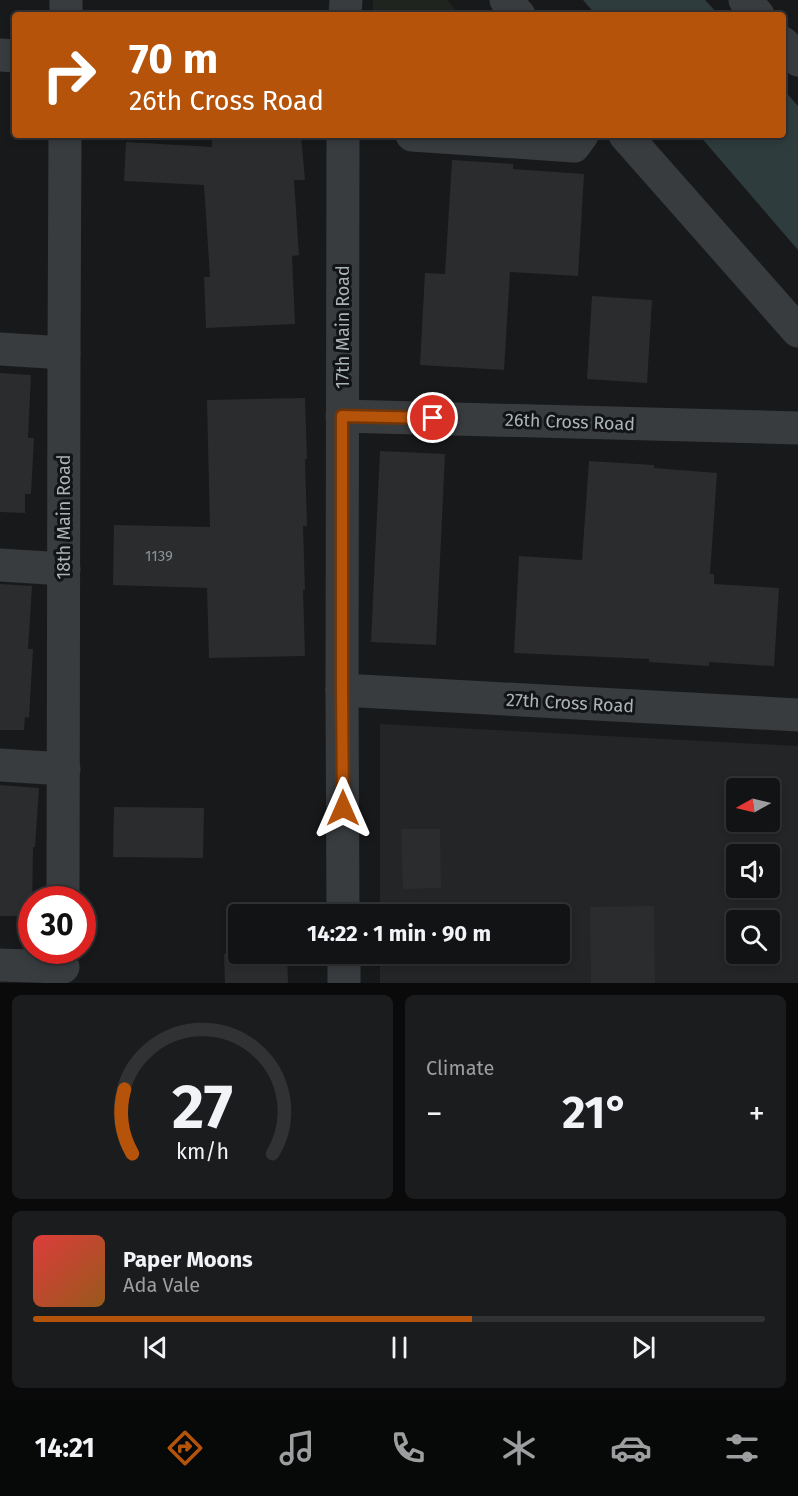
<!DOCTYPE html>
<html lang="en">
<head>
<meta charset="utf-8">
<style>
  :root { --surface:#121314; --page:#1b1c1d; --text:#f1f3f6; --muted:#9c9ea0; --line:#313234; --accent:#b45309 }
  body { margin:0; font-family:"Fira Sans",sans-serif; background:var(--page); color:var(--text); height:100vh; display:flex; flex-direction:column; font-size:22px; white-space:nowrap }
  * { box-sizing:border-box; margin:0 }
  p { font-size:20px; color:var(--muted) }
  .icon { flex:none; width:33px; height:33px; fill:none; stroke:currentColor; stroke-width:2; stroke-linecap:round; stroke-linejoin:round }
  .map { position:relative; height:983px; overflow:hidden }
  .drawer { display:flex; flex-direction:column; gap:12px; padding:12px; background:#0a0a0b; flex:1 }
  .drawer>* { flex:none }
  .banner { position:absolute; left:12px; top:12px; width:774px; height:126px; border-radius:6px; box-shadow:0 3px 9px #0003,0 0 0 2px var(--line); background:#b45309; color:#fff; overflow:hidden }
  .needle { width:39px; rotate:262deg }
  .buttons { position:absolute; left:726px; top:778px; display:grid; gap:12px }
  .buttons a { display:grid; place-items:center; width:54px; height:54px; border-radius:6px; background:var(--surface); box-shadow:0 3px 9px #0003,0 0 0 2px var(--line); font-size:30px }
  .speed { position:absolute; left:18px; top:886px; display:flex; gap:12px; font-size:30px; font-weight:700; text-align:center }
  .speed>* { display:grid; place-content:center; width:78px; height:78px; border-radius:50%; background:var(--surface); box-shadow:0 3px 9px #0003,0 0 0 2px var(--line); line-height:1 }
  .speed .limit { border:9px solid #d22; background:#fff; color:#111 }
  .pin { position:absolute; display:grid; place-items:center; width:51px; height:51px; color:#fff; margin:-26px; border:3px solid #fff; border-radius:50%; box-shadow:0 2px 6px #0007 }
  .me { position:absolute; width:66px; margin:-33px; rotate:0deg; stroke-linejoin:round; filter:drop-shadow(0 0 4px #0008) }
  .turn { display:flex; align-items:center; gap:21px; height:126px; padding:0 18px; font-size:27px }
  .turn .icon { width:78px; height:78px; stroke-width:2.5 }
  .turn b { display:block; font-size:42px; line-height:51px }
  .big { font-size:45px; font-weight:700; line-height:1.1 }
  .drawer .widget { flex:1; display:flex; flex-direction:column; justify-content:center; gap:9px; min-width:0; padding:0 21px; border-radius:9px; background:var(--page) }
  .drawer .dial { align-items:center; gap:0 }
  .dial svg { height:156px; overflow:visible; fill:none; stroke:var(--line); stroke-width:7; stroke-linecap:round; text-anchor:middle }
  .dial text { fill:var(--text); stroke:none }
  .song { display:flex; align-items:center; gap:18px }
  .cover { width:72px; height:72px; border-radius:9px; background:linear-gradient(135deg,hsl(0 70% 55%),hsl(30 70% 35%)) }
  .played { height:6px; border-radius:3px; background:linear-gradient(90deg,var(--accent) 60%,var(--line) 60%) }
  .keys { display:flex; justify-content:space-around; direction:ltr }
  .heat { display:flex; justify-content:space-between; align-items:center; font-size:33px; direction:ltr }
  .drawer .tiles { flex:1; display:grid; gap:12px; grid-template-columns:1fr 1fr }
  .widget:last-child { grid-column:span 2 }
  .trip { position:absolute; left:228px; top:904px; width:342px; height:60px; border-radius:6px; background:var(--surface); box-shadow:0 3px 9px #0003,0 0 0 2px var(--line); font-weight:700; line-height:60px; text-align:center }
  .tabs { display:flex; height:96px; justify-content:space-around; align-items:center; background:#070808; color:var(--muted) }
  .tabs .icon { width:42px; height:42px }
  .tabs .selected { color:var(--accent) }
  .tabs b { font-size:27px; color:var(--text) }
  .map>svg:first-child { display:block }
</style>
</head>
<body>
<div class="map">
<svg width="798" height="983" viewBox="0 0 798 983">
  <rect width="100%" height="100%" fill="#18191a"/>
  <!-- built -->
  <path fill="#242527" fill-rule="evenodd" d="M380 724 798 746V983H380V954H560V915H380ZM736 789H770V822H736ZM736 855H770V888H736ZM736 921H770V954H736Z"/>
  <!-- green -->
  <polygon fill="#1f251e" points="373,0 447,0 460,15 373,15"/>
  <!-- water -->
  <g fill="#2e3c3e">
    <polygon points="583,0 705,0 719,15 596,15"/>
    <polygon points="783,89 798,106 798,250 699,135 783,135"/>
  </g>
  <!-- building -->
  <g fill="#2b2c2e">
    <polygon points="212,135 301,135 305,180 294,180 299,255 292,256 295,324 206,328 204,277 210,277 204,185 124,181 126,142 212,147"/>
    <polygon points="452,160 513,164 513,169 584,174 578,276 510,272 504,370 420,365 425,273 445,274"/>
    <polygon points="592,296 652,300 647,383 587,379"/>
    <polygon points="0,373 31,375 28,438 34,438 31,494 25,494 25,513 0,512"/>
    <polygon points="305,398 307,459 305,459 307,526 303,526 305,590 303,590 305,656 209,658 207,588 113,585 114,525 210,527 207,400"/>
    <polygon points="380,451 445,454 436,645 371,642"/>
    <polygon points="589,461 654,465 654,468 717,473 710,574 714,574 714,584 779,588 774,666 709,662 709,666 649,662 649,659 514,653 519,556 582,560"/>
    <polygon points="0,584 32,586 28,649 33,649 29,718 25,717 24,730 0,730"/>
    <polygon points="0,785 39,788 35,847 33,847 32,916 0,916"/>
    <polygon points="114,807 204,808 203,858 113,857"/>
    <polygon points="401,829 440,829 441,888 403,889"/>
    <polygon points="654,906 655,983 591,983 590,907"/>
    <polygon points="224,954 287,954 288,983 225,983"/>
  </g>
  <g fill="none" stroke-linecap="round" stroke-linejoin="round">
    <!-- minor -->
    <g stroke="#393c3f" stroke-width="33">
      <polyline points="66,0 66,15"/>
      <polyline points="506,0 519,15"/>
      <polyline points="745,0 758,15"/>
      <polyline points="345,15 346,0"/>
      <polyline points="783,43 798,60"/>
      <polyline points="0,55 15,56"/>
      <polyline points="343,135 342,690 343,915"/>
      <polyline points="412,135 574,146 582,135"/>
      <polyline points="625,135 798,331"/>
      <polyline points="0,349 64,353"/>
      <polyline points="342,416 798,428"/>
      <polyline points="0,565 64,569"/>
      <polyline points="342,690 798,715"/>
      <polyline points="0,765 64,769"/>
      <polyline points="63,900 64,353 65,135"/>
      <polyline points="344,954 344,983"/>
      <polyline points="0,965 63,967"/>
    </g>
  </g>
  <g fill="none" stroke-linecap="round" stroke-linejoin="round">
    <defs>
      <polyline id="route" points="343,808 342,690 342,416 433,418"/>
    </defs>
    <!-- route casing -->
    <use href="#route" stroke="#753606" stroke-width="15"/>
    <!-- route -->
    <use href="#route" stroke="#b45309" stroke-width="10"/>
  </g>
  <g text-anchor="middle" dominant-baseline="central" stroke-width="6" stroke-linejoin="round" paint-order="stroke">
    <!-- number labels -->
    <g font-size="15" fill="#8a9196">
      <text x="159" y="556">1139</text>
    </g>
    <!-- street labels -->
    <g font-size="18" fill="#abb4b9" stroke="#131415">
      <text transform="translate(343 327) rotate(-90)">17th Main Road</text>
      <text transform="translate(570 422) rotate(2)">26th Cross Road</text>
      <text transform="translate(64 517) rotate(-90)">18th Main Road</text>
      <text transform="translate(570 703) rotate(3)">27th Cross Road</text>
    </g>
  </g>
</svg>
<div class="buttons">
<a><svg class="needle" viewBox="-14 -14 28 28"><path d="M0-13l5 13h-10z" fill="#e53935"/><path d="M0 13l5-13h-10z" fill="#9c9ea0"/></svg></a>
<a><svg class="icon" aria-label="sound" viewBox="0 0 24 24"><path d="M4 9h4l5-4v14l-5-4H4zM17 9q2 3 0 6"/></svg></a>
<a><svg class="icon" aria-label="search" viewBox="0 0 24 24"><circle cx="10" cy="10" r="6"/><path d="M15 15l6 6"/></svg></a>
</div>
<div class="speed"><div class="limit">30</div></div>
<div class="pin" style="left:433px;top:418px;background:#d93025"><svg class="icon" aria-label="arrive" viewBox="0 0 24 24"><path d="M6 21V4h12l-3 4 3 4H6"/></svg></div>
<svg class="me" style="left:343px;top:808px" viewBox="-20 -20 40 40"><path d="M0-17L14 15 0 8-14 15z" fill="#b45309" stroke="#fff" stroke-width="4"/></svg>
<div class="trip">14:22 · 1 min · 90 m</div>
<div class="banner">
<div class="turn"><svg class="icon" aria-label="right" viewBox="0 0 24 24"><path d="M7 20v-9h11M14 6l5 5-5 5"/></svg><div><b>70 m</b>26th Cross Road</div></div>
</div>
</div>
<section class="drawer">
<div class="tiles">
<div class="widget dial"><svg viewBox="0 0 100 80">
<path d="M14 69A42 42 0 1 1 86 69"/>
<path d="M14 69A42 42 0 0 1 10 36" stroke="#b45309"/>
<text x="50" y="56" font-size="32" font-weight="700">27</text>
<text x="50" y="72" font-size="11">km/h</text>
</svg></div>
<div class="widget"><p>Climate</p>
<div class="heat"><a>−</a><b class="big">21°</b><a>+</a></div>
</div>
<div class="widget">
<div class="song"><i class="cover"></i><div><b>Paper Moons</b><p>Ada Vale</p></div></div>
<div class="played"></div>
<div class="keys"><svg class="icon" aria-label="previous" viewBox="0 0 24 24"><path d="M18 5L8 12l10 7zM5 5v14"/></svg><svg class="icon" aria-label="pause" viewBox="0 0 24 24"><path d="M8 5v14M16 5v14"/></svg><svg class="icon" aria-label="next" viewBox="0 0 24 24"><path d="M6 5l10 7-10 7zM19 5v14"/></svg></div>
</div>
</div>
</section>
<nav class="tabs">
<b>14:21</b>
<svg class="icon selected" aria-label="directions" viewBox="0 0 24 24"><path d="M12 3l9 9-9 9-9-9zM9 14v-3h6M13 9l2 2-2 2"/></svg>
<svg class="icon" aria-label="music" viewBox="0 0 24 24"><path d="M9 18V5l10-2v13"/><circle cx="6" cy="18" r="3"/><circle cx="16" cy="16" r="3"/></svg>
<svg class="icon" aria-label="phone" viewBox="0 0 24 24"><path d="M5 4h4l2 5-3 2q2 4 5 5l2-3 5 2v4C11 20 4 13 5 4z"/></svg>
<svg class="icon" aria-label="climate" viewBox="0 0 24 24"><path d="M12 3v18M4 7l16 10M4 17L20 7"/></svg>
<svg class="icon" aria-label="car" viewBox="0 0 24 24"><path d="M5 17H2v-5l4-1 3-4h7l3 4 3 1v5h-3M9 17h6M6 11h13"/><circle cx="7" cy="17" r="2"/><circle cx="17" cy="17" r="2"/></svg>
<svg class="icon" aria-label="filters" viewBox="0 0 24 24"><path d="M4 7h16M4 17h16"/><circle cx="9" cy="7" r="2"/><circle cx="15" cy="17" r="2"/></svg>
</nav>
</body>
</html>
